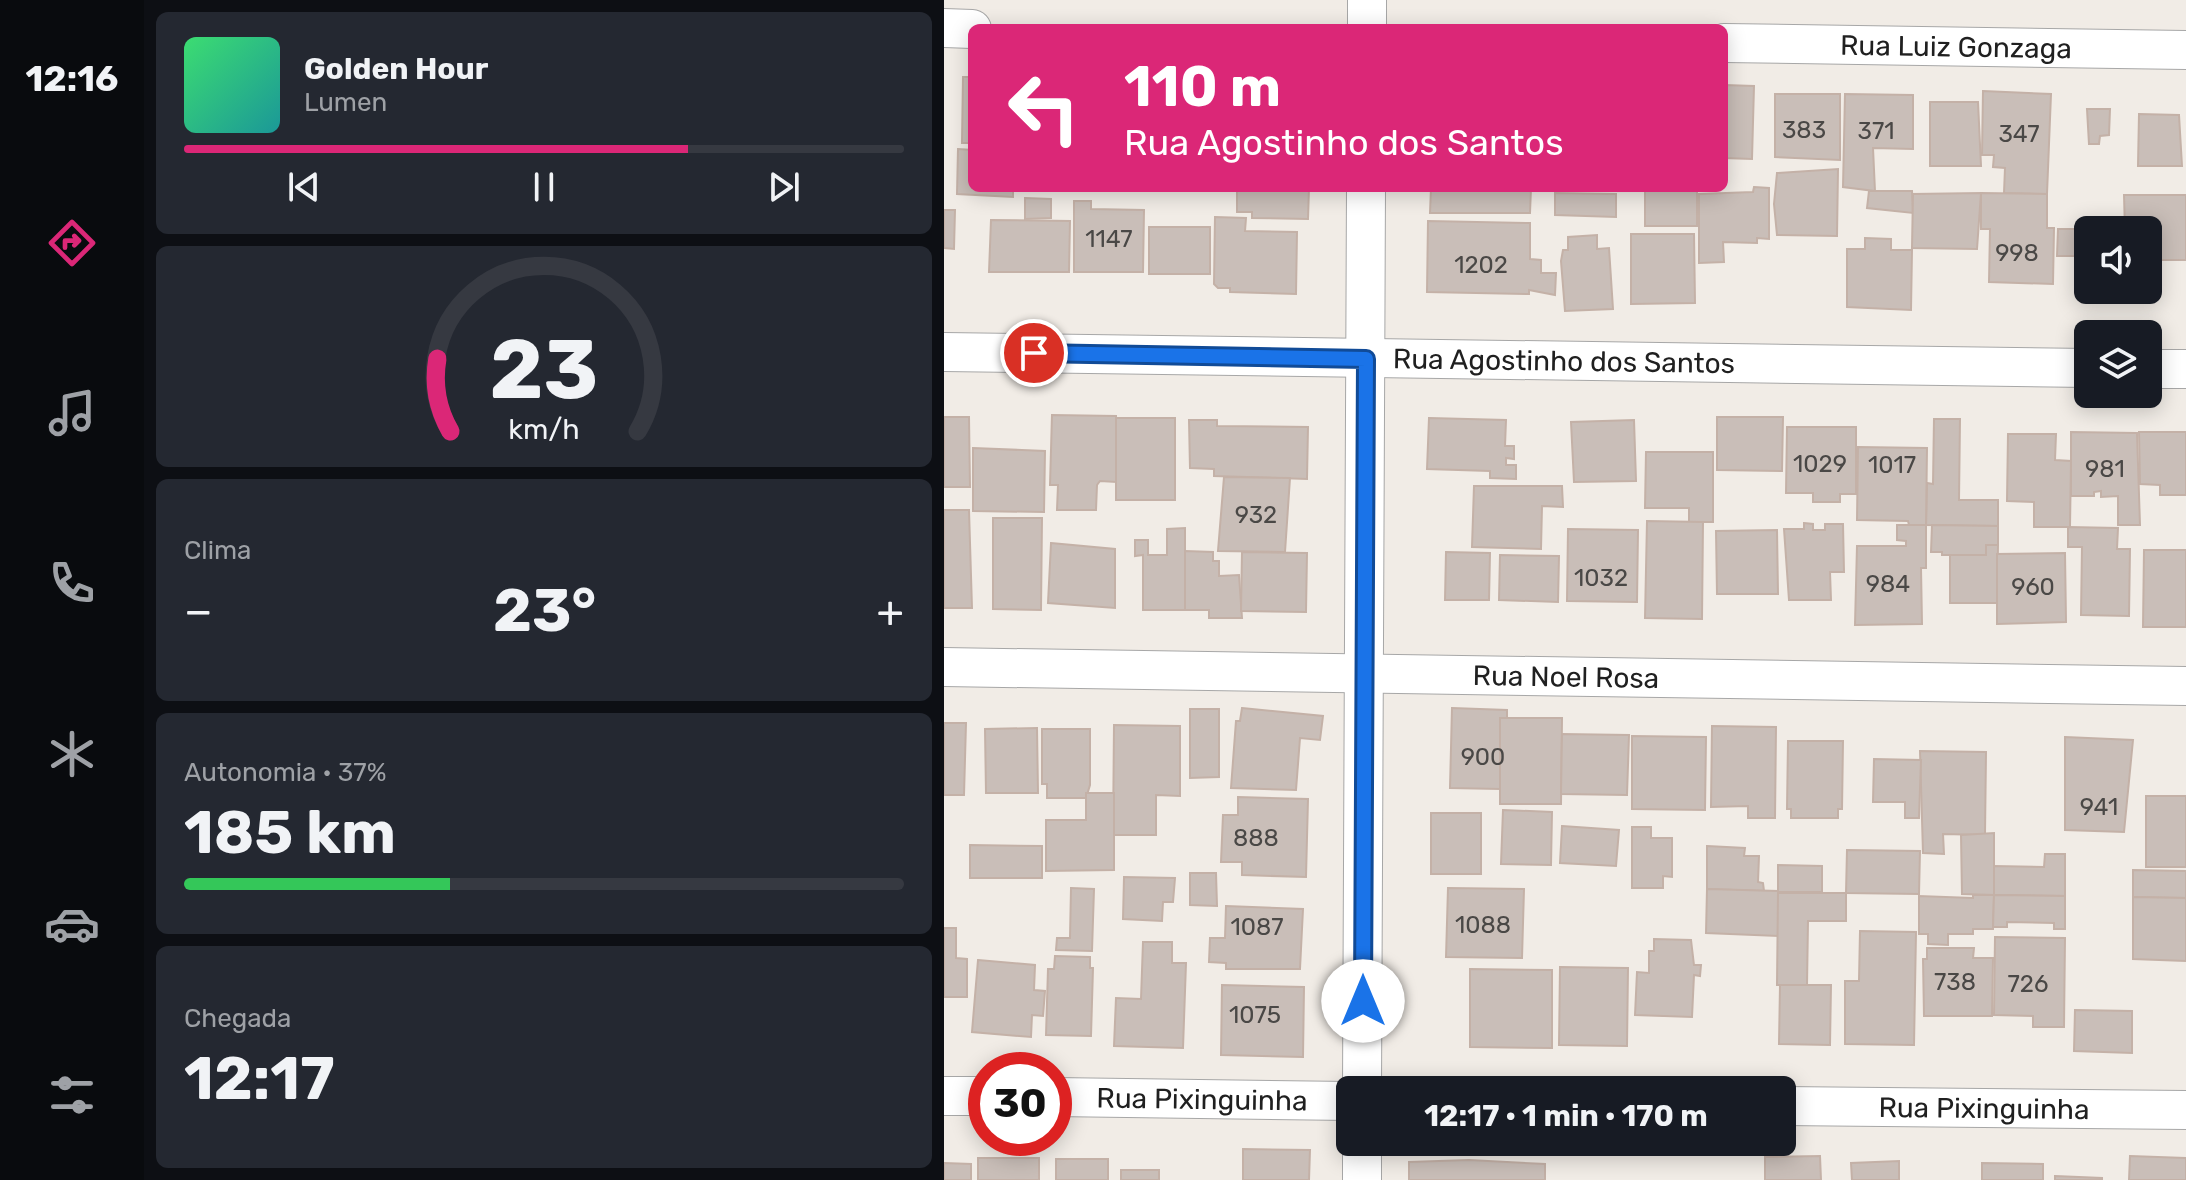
<!DOCTYPE html>
<html lang="pt">
<head>
<meta charset="utf-8">
<style>
  :root { --surface:#171b24; --page:#242831; --text:#f1f3f6; --muted:#9ea1a6; --line:#363941; --accent:#db2777 }
  body { margin:0; font-family:Rubik,sans-serif; background:var(--page); color:var(--text); height:100vh; display:flex; flex-direction:column; font-size:30px; white-space:nowrap }
  * { box-sizing:border-box; margin:0 }
  p { font-size:26px; color:var(--muted) }
  .icon { flex:none; width:44px; height:44px; fill:none; stroke:currentColor; stroke-width:2; stroke-linecap:round; stroke-linejoin:round }
  .map { position:relative; flex:1; overflow:hidden }
  .panel { display:flex; flex-direction:column; gap:12px; padding:12px; background:#0d0f14; width:800px }
  .panel>* { flex:none }
  .hud { position:absolute; left:24px; top:24px; width:760px; height:168px; border-radius:12px; box-shadow:0 4px 20px #0003; background:#db2777; color:#fff; overflow:hidden }
  .buttons { position:absolute; left:1130px; top:216px; display:grid; gap:16px }
  .buttons a { display:grid; place-items:center; width:88px; height:88px; border-radius:12px; background:var(--surface); box-shadow:0 4px 20px #0003; font-size:40px }
  .speed { position:absolute; left:24px; top:1052px; display:flex; gap:16px; font-size:40px; font-weight:700; text-align:center }
  .speed>* { display:grid; place-content:center; width:104px; height:104px; border-radius:50%; background:var(--surface); box-shadow:0 4px 20px #0003; line-height:1 }
  .speed .limit { border:12px solid #d22; background:#fff; color:#111 }
  .pin { position:absolute; display:grid; place-items:center; width:68px; height:68px; color:#fff; margin:-34px; border:4px solid #fff; border-radius:50%; box-shadow:0 2px 8px #0007 }
  .me { position:absolute; width:88px; margin:-44px; rotate:0deg; stroke-linejoin:round; filter:drop-shadow(0 0 6px #0008) }
  .turn { display:flex; align-items:center; gap:28px; height:168px; padding:0 24px; font-size:36px }
  .turn .icon { width:104px; height:104px; stroke-width:2.5 }
  .turn b { display:block; font-size:56px; line-height:68px }
  .big { font-size:60px; font-weight:700; line-height:1.1 }
  .panel .tile { flex:1; display:flex; flex-direction:column; justify-content:center; gap:12px; min-width:0; padding:0 28px; border-radius:12px; background:var(--page) }
  .panel .dial { align-items:center; gap:0 }
  .dial svg { height:208px; overflow:visible; fill:none; stroke:var(--line); stroke-width:7; stroke-linecap:round; text-anchor:middle }
  .dial text { fill:var(--text); stroke:none }
  .song { display:flex; align-items:center; gap:24px }
  .cover { width:96px; height:96px; border-radius:12px; background:linear-gradient(135deg,hsl(140 70% 55%),hsl(180 70% 35%)) }
  .played { height:8px; border-radius:4px; background:linear-gradient(90deg,var(--accent) 70%,var(--line) 70%) }
  .keys { display:flex; justify-content:space-around; direction:ltr }
  .heat { display:flex; justify-content:space-between; align-items:center; font-size:44px; direction:ltr }
  .charge { height:12px; border-radius:6px; background:linear-gradient(90deg,#34c759 37%,var(--line) 0) }
  .trip { position:absolute; left:392px; top:1076px; width:460px; height:80px; border-radius:12px; background:var(--surface); box-shadow:0 4px 20px #0003; font-weight:700; line-height:80px; text-align:center }
  main { display:flex; flex:1; min-height:0 }
  .tabs { display:flex; flex-direction:column; width:144px; justify-content:space-around; align-items:center; background:#090b0e; color:var(--muted) }
  .tabs .icon { width:56px; height:56px }
  .tabs .active { color:var(--accent) }
  .tabs b { font-size:36px; color:var(--text) }
  .map>svg:first-child { display:block }
</style>
</head>
<body>
<main>
<nav class="tabs">
<b>12:16</b>
<svg class="icon active" aria-label="directions" viewBox="0 0 24 24"><path d="M12 3l9 9-9 9-9-9zM9 14v-3h6M13 9l2 2-2 2"/></svg>
<svg class="icon" aria-label="music" viewBox="0 0 24 24"><path d="M9 18V5l10-2v13"/><circle cx="6" cy="18" r="3"/><circle cx="16" cy="16" r="3"/></svg>
<svg class="icon" aria-label="phone" viewBox="0 0 24 24"><path d="M5 4h4l2 5-3 2q2 4 5 5l2-3 5 2v4C11 20 4 13 5 4z"/></svg>
<svg class="icon" aria-label="climate" viewBox="0 0 24 24"><path d="M12 3v18M4 7l16 10M4 17L20 7"/></svg>
<svg class="icon" aria-label="car" viewBox="0 0 24 24"><path d="M5 17H2v-5l4-1 3-4h7l3 4 3 1v5h-3M9 17h6M6 11h13"/><circle cx="7" cy="17" r="2"/><circle cx="17" cy="17" r="2"/></svg>
<svg class="icon" aria-label="filters" viewBox="0 0 24 24"><path d="M4 7h16M4 17h16"/><circle cx="9" cy="7" r="2"/><circle cx="15" cy="17" r="2"/></svg>
</nav>
<section class="panel">
<div class="tile">
<div class="song"><i class="cover"></i><div><b>Golden Hour</b><p>Lumen</p></div></div>
<div class="played"></div>
<div class="keys"><svg class="icon" aria-label="previous" viewBox="0 0 24 24"><path d="M18 5L8 12l10 7zM5 5v14"/></svg><svg class="icon" aria-label="pause" viewBox="0 0 24 24"><path d="M8 5v14M16 5v14"/></svg><svg class="icon" aria-label="next" viewBox="0 0 24 24"><path d="M6 5l10 7-10 7zM19 5v14"/></svg></div>
</div>
<div class="tile dial"><svg viewBox="0 0 100 80">
<path d="M14 69A42 42 0 1 1 86 69"/>
<path d="M14 69A42 42 0 0 1 9 41" stroke="#db2777"/>
<text x="50" y="56" font-size="32" font-weight="700">23</text>
<text x="50" y="72" font-size="11">km/h</text>
</svg></div>
<div class="tile"><p>Clima</p>
<div class="heat"><a>−</a><b class="big">23°</b><a>+</a></div>
</div>
<div class="tile"><p>Autonomia · 37%</p><b class="big">185 km</b><div class="charge"></div></div>
<div class="tile"><p>Chegada</p><b class="big">12:17</b></div>
</section>
<div class="map">
<svg width="1242" height="1180" viewBox="0 0 1242 1180">
  <rect width="100%" height="100%" fill="#f1ece6"/>
  <!-- building -->
  <g fill="#c9beb8" stroke="#c4b1a7" stroke-width="2">
    <polygon points="19,77 28,77 28,143 18,143"/>
    <polygon points="780,85 810,86 808,159 780,158"/>
    <polygon points="1039,91 1107,94 1103,194 1060,193 1061,168 1049,167 1050,155 1038,155"/>
    <polygon points="831,94 896,94 896,160 831,157"/>
    <polygon points="901,94 969,95 969,149 929,148 931,191 899,187"/>
    <polygon points="986,102 1034,102 1037,166 986,166"/>
    <polygon points="1143,109 1166,109 1165,135 1156,136 1155,144 1145,144"/>
    <polygon points="1195,114 1235,115 1238,166 1194,166"/>
    <polygon points="14,149 28,150 28,188 69,188 69,197 13,194"/>
    <polygon points="894,169 893,236 833,235 830,204 833,173"/>
    <polygon points="810,187 825,188 825,239 813,238 813,243 779,242 780,262 755,263 755,194 809,192"/>
    <polygon points="293,188 365,188 364,219 308,218 308,212 293,212"/>
    <polygon points="487,188 587,188 586,213 486,213"/>
    <rect x="701" y="188" width="52" height="38"/>
    <polygon points="925,191 968,191 969,213 923,208"/>
    <polygon points="611,193 672,194 672,217 611,215"/>
    <polygon points="1037,193 1103,194 1103,228 1110,228 1109,284 1045,282 1046,229 1037,229"/>
    <polygon points="1037,193 1033,249 968,248 969,194"/>
    <polygon points="1180,195 1242,195 1242,260 1204,260 1204,230 1181,230"/>
    <polygon points="81,198 107,199 107,218 81,219"/>
    <polygon points="130,201 147,201 147,209 200,210 199,272 130,272"/>
    <polygon points="0,210 11,210 10,249 0,248"/>
    <polygon points="271,217 302,218 301,231 353,232 352,294 286,292 286,288 274,288 270,284"/>
    <polygon points="47,220 126,221 125,272 45,272"/>
    <polygon points="484,221 586,223 586,259 597,260 597,273 612,273 611,295 585,290 585,294 483,292"/>
    <rect x="205" y="227" width="61" height="47"/>
    <polygon points="1114,229 1178,229 1144,230 1144,290 1178,292 1133,291 1133,256 1113,256"/>
    <polygon points="687,234 750,234 751,303 687,304"/>
    <polygon points="653,235 653,249 665,248 669,309 621,311 617,261 619,250 624,250 624,237"/>
    <polygon points="921,238 947,239 947,250 968,250 967,310 903,307 903,249 921,249"/>
    <polygon points="108,415 172,416 172,482 156,481 153,485 152,510 113,510 114,485 106,485"/>
    <polygon points="0,417 25,417 26,487 0,487"/>
    <polygon points="773,417 839,417 838,471 773,470"/>
    <rect x="172" y="418" width="59" height="82"/>
    <polygon points="485,418 562,420 561,446 570,446 570,459 562,458 562,465 572,465 572,479 546,478 546,471 483,469"/>
    <polygon points="990,419 1016,419 1015,500 1054,500 1054,526 982,525 983,483 989,484"/>
    <polygon points="245,420 273,420 273,426 364,427 363,479 270,476 270,469 246,468"/>
    <polygon points="690,420 692,481 630,482 627,422"/>
    <polygon points="843,427 912,427 912,494 896,494 896,502 869,502 869,493 842,493"/>
    <polygon points="1127,432 1193,433 1196,525 1174,525 1174,496 1157,497 1157,491 1150,492 1150,496 1127,496"/>
    <polygon points="1195,432 1242,432 1242,495 1216,495 1216,485 1196,484"/>
    <polygon points="1064,434 1112,434 1111,460 1127,461 1126,527 1090,527 1090,502 1063,501"/>
    <polygon points="914,447 983,448 982,525 965,525 964,521 913,520"/>
    <polygon points="29,448 101,451 100,512 29,511"/>
    <polygon points="702,452 769,452 769,522 745,522 745,508 701,508"/>
    <polygon points="280,477 346,478 341,552 274,551"/>
    <polygon points="530,486 618,486 619,507 598,506 597,549 528,547"/>
    <polygon points="0,510 25,510 28,608 0,608"/>
    <polygon points="49,518 98,518 97,610 49,609"/>
    <polygon points="703,521 759,522 758,619 701,618"/>
    <polygon points="860,523 869,524 869,530 881,530 881,524 899,524 900,572 886,572 887,600 845,600 840,529 860,529"/>
    <polygon points="953,525 982,525 982,568 977,568 978,624 911,625 913,546 962,546 962,541 953,540"/>
    <polygon points="988,525 1054,526 1054,545 1042,545 1042,555 998,555 998,552 987,552"/>
    <polygon points="1124,527 1174,528 1173,549 1186,549 1185,616 1137,615 1138,547 1124,547"/>
    <polygon points="241,528 241,610 199,610 199,555 191,556 191,540 204,540 204,555 223,555 223,529"/>
    <polygon points="624,529 694,530 693,602 623,601"/>
    <polygon points="833,530 834,594 773,594 772,531"/>
    <polygon points="107,543 171,549 171,608 104,603"/>
    <polygon points="1042,545 1054,545 1053,603 1006,603 1006,555 1042,555"/>
    <polygon points="1200,550 1242,550 1242,627 1199,627"/>
    <polygon points="241,551 269,552 269,561 275,561 275,576 295,575 298,618 265,618 265,610 241,610"/>
    <polygon points="298,552 363,553 362,612 297,611"/>
    <polygon points="502,552 546,553 545,600 501,600"/>
    <polygon points="1121,553 1122,622 1053,624 1053,554"/>
    <polygon points="556,555 615,556 614,602 555,600"/>
    <polygon points="298,708 379,716 376,740 356,738 352,790 287,788 292,721 296,721"/>
    <polygon points="508,708 563,710 563,718 556,718 556,789 506,788"/>
    <polygon points="246,709 275,709 275,777 246,778"/>
    <polygon points="556,718 618,718 617,804 556,804"/>
    <polygon points="0,723 22,723 20,795 0,795"/>
    <polygon points="170,725 236,726 236,796 212,795 212,835 169,835"/>
    <polygon points="768,726 832,727 831,818 804,818 804,806 767,807"/>
    <polygon points="93,728 94,793 42,793 41,729"/>
    <polygon points="98,729 146,729 146,785 142,798 103,798 103,784 98,784"/>
    <polygon points="618,734 685,735 683,795 617,794"/>
    <polygon points="688,736 762,737 761,810 688,809"/>
    <polygon points="1121,737 1189,740 1180,832 1121,830"/>
    <polygon points="844,741 899,741 898,809 894,809 894,818 847,818 847,809 843,809"/>
    <polygon points="976,751 1042,752 1041,835 999,834 1000,854 979,853"/>
    <polygon points="930,759 977,760 975,818 961,818 961,802 929,802"/>
    <polygon points="142,793 170,793 170,870 102,871 102,820 142,820"/>
    <rect x="1202" y="796" width="40" height="71"/>
    <polygon points="294,797 364,799 362,877 298,875 298,862 277,862 279,815 294,815"/>
    <polygon points="559,810 608,812 607,865 557,864"/>
    <rect x="487" y="813" width="50" height="61"/>
    <polygon points="618,826 675,830 672,866 616,863"/>
    <polygon points="688,827 707,827 707,838 728,838 728,877 719,876 719,888 688,888"/>
    <polygon points="1050,833 1050,895 1018,894 1017,835"/>
    <polygon points="26,845 98,846 98,878 26,878"/>
    <polygon points="763,846 801,848 800,856 815,856 814,882 819,883 820,891 763,889"/>
    <polygon points="903,850 976,851 975,894 902,893"/>
    <polygon points="1101,854 1121,854 1121,896 1050,895 1050,866 1100,867"/>
    <polygon points="834,865 878,866 878,892 834,892"/>
    <polygon points="1189,870 1242,871 1242,898 1189,897"/>
    <polygon points="246,873 272,873 273,906 246,905"/>
    <polygon points="180,877 231,878 229,902 219,902 218,921 179,919"/>
    <polygon points="127,888 150,889 148,951 112,950 113,938 126,938"/>
    <polygon points="504,888 580,889 578,958 502,957"/>
    <polygon points="763,889 834,891 834,936 762,933"/>
    <polygon points="834,893 902,893 902,921 864,921 863,985 833,985"/>
    <polygon points="1029,895 1050,895 1049,929 1029,929 1029,934 1004,934 1004,945 984,944 984,934 975,934 975,896 1029,898"/>
    <polygon points="1050,895 1121,896 1121,929 1110,929 1110,923 1063,922 1063,927 1049,927"/>
    <polygon points="1189,897 1242,898 1242,961 1189,959"/>
    <polygon points="282,906 359,909 356,969 282,969 282,963 265,962 266,938 281,938"/>
    <polygon points="0,928 12,928 12,958 23,959 23,997 0,997"/>
    <polygon points="916,931 972,932 970,1045 901,1044 901,981 915,981"/>
    <polygon points="1051,937 1121,938 1120,1027 1089,1027 1089,1016 1050,1015"/>
    <polygon points="710,939 747,940 750,965 757,965 756,976 750,975 748,1017 691,1015 693,972 705,973 705,951 710,951"/>
    <polygon points="199,942 228,942 228,963 242,963 239,1048 170,1046 172,998 197,999"/>
    <polygon points="983,948 1030,948 1029,958 1049,958 1048,1016 980,1016 979,959 983,959"/>
    <polygon points="111,956 146,957 146,968 149,968 147,1036 102,1035 104,969 110,969"/>
    <polygon points="34,960 91,965 90,990 101,991 99,1016 88,1015 87,1037 28,1032"/>
    <polygon points="616,967 684,968 683,1046 615,1045"/>
    <polygon points="526,969 608,970 608,1048 526,1047"/>
    <polygon points="278,985 360,987 359,1057 277,1055"/>
    <polygon points="836,985 887,985 886,1045 835,1044"/>
    <polygon points="1131,1010 1188,1011 1188,1053 1130,1051"/>
    <polygon points="299,1149 366,1150 365,1180 299,1180"/>
    <polygon points="876,1156 877,1180 821,1180 821,1157"/>
    <polygon points="1186,1156 1242,1158 1242,1180 1185,1180"/>
    <rect x="34" y="1158" width="61" height="22"/>
    <rect x="112" y="1159" width="52" height="21"/>
    <polygon points="525,1160 601,1164 601,1180 465,1180 465,1162"/>
    <polygon points="955,1161 955,1180 908,1180 907,1163"/>
    <polygon points="0,1163 27,1164 27,1180 0,1180"/>
    <polygon points="1038,1163 1099,1164 1099,1180 1038,1180"/>
    <rect x="177" y="1170" width="38" height="10"/>
    <polygon points="1111,1176 1158,1178 1158,1180 1111,1180"/>
  </g>
  <g fill="none" stroke-linecap="round" stroke-linejoin="round">
    <defs>
      <g id="minor">
        <polyline points="0,28 28,29"/>
        <polyline points="423,28 423,0"/>
        <path id="s1" d="M780 43 1242 50"/>
        <path id="s2" d="M0 352 1144 368"/>
        <polyline points="1204,369 1242,369"/>
        <path id="s3" d="M0 667 1242 686"/>
        <polyline points="418,1090 422,188"/>
        <polyline points="0,1096 42,1096"/>
        <path id="s4" d="M110 1097 406 1101"/>
        <path id="s5" d="M838 1106 1242 1110"/>
        <polyline points="418,1180 418,1142"/>
      </g>
    </defs>
    <!-- minor casing -->
    <use href="#minor" stroke="#a7a7a7" stroke-width="40"/>
    <!-- minor -->
    <use href="#minor" stroke="#fff" stroke-width="38"/>
  </g>
  <g fill="none" stroke-linecap="round" stroke-linejoin="round">
    <defs>
      <polyline id="route" points="90,353 422,359 419,1001"/>
    </defs>
    <!-- route casing -->
    <use href="#route" stroke="#114b97" stroke-width="20"/>
    <!-- route -->
    <use href="#route" stroke="#1a73e8" stroke-width="14"/>
  </g>
  <g text-anchor="middle" dominant-baseline="central" stroke-width="7" stroke-linejoin="round" paint-order="stroke">
    <!-- number labels -->
    <g font-size="24" fill="#4a4846">
      <text x="860" y="130">383</text>
      <text x="932" y="131">371</text>
      <text x="1075" y="134">347</text>
      <text x="165" y="239">1147</text>
      <text x="1073" y="253">998</text>
      <text x="537" y="265">1202</text>
      <text x="876" y="464">1029</text>
      <text x="948" y="465">1017</text>
      <text x="1161" y="469">981</text>
      <text x="312" y="515">932</text>
      <text x="657" y="578">1032</text>
      <text x="944" y="584">984</text>
      <text x="1089" y="587">960</text>
      <text x="539" y="757">900</text>
      <text x="1155" y="807">941</text>
      <text x="312" y="838">888</text>
      <text x="539" y="925">1088</text>
      <text x="313" y="927">1087</text>
      <text x="1011" y="982">738</text>
      <text x="1084" y="984">726</text>
      <text x="311" y="1015">1075</text>
    </g>
    <!-- street labels -->
    <g font-size="28" fill="#202020" stroke="#fff">
      <text stroke="none"><textPath href="#s1" startOffset="232">Rua Luiz Gonzaga</textPath></text>
      <text stroke="none"><textPath href="#s2" startOffset="620">Rua Agostinho dos Santos</textPath></text>
      <text stroke="none"><textPath href="#s3" startOffset="622">Rua Noel Rosa</textPath></text>
      <text stroke="none"><textPath href="#s4" startOffset="148">Rua Pixinguinha</textPath></text>
      <text stroke="none"><textPath href="#s5" startOffset="202">Rua Pixinguinha</textPath></text>
    </g>
  </g>
</svg>
<div class="buttons">
<a><svg class="icon" aria-label="sound" viewBox="0 0 24 24"><path d="M4 9h4l5-4v14l-5-4H4zM17 9q2 3 0 6"/></svg></a>
<a><svg class="icon" aria-label="layers" viewBox="0 0 24 24"><path d="M12 4l9 5-9 5-9-5zM3 14l9 5 9-5"/></svg></a>
</div>
<div class="speed"><div class="limit">30</div></div>
<div class="pin" style="left:90px;top:353px;background:#d93025"><svg class="icon" aria-label="arrive" viewBox="0 0 24 24"><path d="M6 21V4h12l-3 4 3 4H6"/></svg></div>
<svg class="me" style="left:419px;top:1001px" viewBox="-20 -20 40 40"><circle r="19" fill="#fff"/><path d="M0-13L10 11 0 6-10 11z" fill="#1a73e8"/></svg>
<div class="trip">12:17 · 1 min · 170 m</div>
<div class="hud">
<div class="turn"><svg class="icon" aria-label="left" viewBox="0 0 24 24"><path d="M17 20v-9H6M10 6l-5 5 5 5"/></svg><div><b>110 m</b>Rua Agostinho dos Santos</div></div>
</div>
</div>
</main>
</body>
</html>
